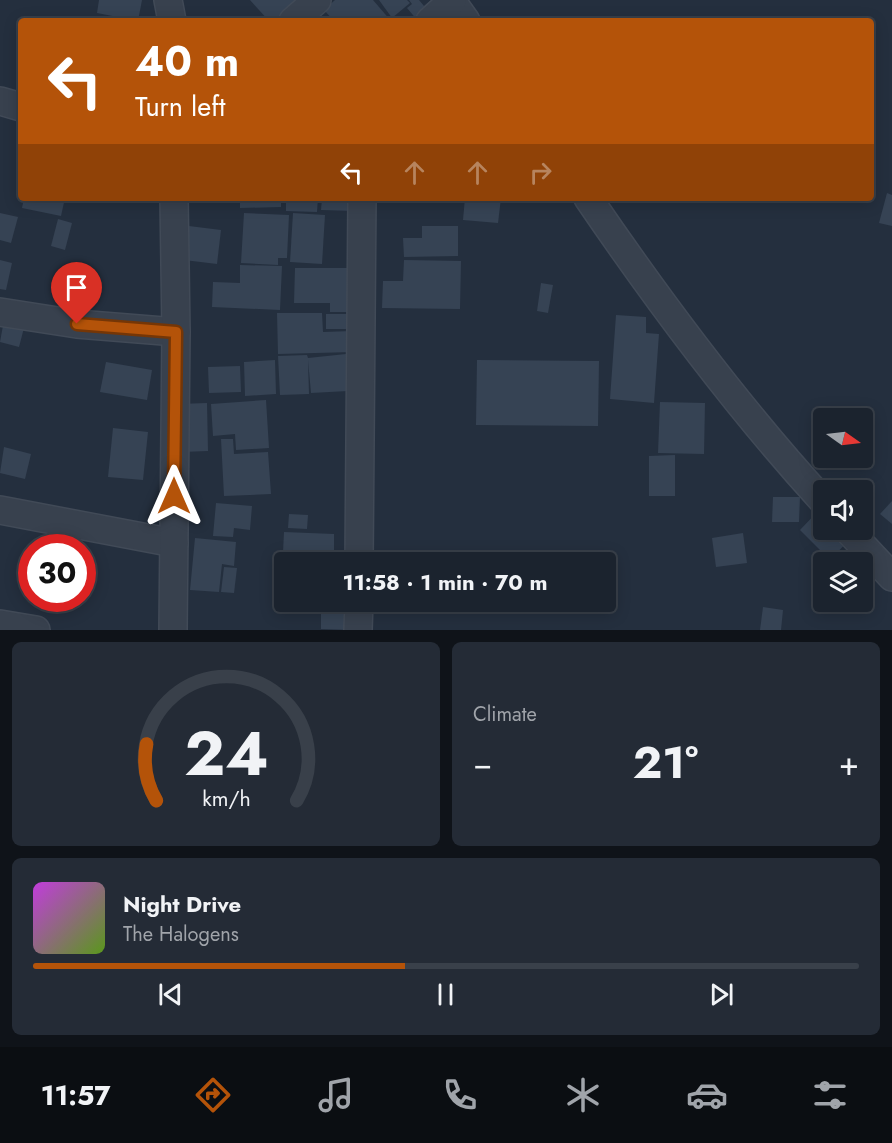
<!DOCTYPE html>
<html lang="en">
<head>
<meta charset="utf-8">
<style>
  :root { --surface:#1b232e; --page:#242b36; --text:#f1f3f6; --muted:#a0a4aa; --line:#39404a; --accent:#b45309 }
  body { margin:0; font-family:Jost,sans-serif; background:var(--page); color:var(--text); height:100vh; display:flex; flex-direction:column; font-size:22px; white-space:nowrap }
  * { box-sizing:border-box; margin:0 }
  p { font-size:20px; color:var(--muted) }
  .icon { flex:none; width:33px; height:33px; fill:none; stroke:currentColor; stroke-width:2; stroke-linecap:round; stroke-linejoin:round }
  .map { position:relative; height:630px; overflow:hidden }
  .details { display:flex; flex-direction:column; gap:12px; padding:12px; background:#0f1319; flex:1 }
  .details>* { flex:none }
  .hud { position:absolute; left:18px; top:18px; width:856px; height:183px; border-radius:6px; box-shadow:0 3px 15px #0003,0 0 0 2px var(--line); background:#b45309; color:#fff; overflow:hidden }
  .needle { width:39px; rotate:104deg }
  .fabs { position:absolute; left:813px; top:408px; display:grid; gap:12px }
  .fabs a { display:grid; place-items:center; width:60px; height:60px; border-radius:6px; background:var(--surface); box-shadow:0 3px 15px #0003,0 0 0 2px var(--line); font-size:30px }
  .speed { position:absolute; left:18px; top:534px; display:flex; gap:12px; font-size:30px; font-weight:700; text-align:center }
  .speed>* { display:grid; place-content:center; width:78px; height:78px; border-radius:50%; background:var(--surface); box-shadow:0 3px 15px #0003,0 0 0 2px var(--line); line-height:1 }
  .speed .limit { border:9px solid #d22; background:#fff; color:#111 }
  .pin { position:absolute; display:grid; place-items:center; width:51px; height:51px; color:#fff; margin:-62px -26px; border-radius:50% 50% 50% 0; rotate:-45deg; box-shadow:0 0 6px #0007 }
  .pin .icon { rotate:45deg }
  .me { position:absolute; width:66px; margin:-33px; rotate:0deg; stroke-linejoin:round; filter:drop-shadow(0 0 4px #0008) }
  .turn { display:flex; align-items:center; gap:21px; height:126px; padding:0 18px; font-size:27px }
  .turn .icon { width:78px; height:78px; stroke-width:2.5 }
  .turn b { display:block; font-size:42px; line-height:51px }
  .lanes { display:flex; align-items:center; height:57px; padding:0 18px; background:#0003; justify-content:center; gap:30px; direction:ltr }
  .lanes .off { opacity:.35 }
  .big { font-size:45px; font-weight:700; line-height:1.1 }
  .details .tile { flex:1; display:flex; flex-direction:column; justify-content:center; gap:9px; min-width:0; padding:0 21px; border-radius:9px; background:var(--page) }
  .details .dial { align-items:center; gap:0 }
  .dial svg { height:156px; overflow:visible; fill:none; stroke:var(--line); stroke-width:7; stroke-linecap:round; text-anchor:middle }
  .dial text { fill:var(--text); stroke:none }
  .song { display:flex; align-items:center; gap:18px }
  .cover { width:72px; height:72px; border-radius:9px; background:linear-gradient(135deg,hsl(290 70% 55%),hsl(90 70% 35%)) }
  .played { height:6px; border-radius:3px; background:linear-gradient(90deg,var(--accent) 45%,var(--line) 45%) }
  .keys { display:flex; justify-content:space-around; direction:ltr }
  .heat { display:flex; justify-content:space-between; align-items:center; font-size:33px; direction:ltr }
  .details .tiles { flex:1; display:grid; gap:12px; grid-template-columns:1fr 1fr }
  .tile:last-child { grid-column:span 2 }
  .trip { position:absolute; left:274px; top:552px; width:342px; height:60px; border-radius:6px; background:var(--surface); box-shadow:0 3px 15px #0003,0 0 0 2px var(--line); font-weight:700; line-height:60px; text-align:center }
  .tabs { display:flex; height:96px; justify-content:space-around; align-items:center; background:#0b0e12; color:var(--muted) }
  .tabs .icon { width:42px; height:42px }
  .tabs .on { color:var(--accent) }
  .tabs b { font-size:27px; color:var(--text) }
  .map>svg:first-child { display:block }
</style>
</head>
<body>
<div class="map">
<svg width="892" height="630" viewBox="0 0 892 630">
  <rect width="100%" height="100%" fill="#242f3e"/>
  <!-- building -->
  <g fill="#364354">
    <polygon points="99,0 142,0 138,21 97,13"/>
    <polygon points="250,0 300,0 277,21 269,21"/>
    <polygon points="335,0 373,0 391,21 334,21 324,10"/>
    <polygon points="379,0 407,0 410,3 392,18"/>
    <polygon points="409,0 419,0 424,6 431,0 445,0 418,21 407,8 412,4"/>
    <polygon points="887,193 892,195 892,226 879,223"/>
    <polygon points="24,198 65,198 61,216 22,208"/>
    <polygon points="240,198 281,198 281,207 240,208"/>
    <polygon points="286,198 318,198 317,212 286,211"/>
    <polygon points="322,198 355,198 354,211 321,210"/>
    <polygon points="465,198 501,198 498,223 463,220"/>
    <polygon points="0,213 18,217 11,243 0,240"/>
    <polygon points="244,213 289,215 287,258 278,258 278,265 241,263"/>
    <polygon points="293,213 325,215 322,264 290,262"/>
    <polygon points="58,219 72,223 65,250 51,246"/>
    <polygon points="189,226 221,230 217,264 184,260"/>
    <polygon points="422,226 458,226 458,256 404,257 403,238 422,238"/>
    <polygon points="0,260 12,263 6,290 0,289"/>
    <polygon points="404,260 461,261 460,309 382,308 383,281 403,281"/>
    <polygon points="240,265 282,266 280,310 212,307 213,282 240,283"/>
    <polygon points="295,268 353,268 352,312 330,312 330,303 294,303"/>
    <polygon points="541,283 553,285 548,313 537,311"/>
    <polygon points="277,313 322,313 323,332 352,331 353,352 278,354"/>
    <rect x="326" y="314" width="26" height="15"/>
    <polygon points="616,315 646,317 646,333 659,334 654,403 610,399"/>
    <polygon points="4,320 25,324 19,347 0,342"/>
    <polygon points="346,354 348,391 311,393 308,360 309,394 280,395 278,356 307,355 308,358"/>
    <polygon points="275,360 276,394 245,396 244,362"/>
    <polygon points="477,360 599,361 598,426 476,425"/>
    <polygon points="106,362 152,370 147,400 100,392"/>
    <polygon points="240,366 241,392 209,393 208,367"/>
    <polygon points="266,400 269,448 236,450 235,434 213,436 211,404"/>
    <polygon points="660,402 705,403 704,454 658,453"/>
    <polygon points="207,403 208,451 181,452 180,404"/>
    <polygon points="113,428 148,432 143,480 108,477"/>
    <polygon points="221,439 233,439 234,454 268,452 271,494 224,496"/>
    <polygon points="4,447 31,454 25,479 0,473"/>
    <polygon points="675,455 675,496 649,496 649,456"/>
    <polygon points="773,497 800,497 799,522 772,522"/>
    <polygon points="892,501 892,524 880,514"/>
    <polygon points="216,503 252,506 250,530 234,528 233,537 213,536"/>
    <polygon points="820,509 824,513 824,530 841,530 850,539 830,560 800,530"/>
    <polygon points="289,514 308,515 307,529 288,528"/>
    <polygon points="284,532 334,534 334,551 342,551 342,562 285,562 285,573 282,573"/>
    <polygon points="743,533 747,563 716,567 712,538"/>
    <polygon points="195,538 236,542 234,566 222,564 219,592 190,590"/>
    <polygon points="224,567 237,568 234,593 221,592"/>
    <polygon points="321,602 351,602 351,630 321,629"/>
    <polygon points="763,607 783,610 781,630 760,630"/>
  </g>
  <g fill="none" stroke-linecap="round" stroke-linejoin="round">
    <defs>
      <g id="street">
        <polyline points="168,0 172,21"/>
        <polyline points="451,0 466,21"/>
        <polyline points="293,21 317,0"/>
        <polyline points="430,21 452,1"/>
        <polyline points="0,101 21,107"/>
        <path d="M588 198C661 305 737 407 824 502"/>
        <polyline points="0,312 77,324 176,332"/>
        <polyline points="0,510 174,543"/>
        <polyline points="848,530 892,577"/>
        <polyline points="359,562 362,198"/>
        <polyline points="0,624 36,630"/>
        <polyline points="173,630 176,332 174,198"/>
        <polyline points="358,630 359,602"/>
      </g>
    </defs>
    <!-- street casing -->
    <use href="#street" stroke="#414a57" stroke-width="30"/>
    <!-- street -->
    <use href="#street" stroke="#38414e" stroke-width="27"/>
  </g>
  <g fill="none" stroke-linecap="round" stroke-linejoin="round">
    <defs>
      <polyline id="route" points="77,324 176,332 174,496"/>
    </defs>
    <!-- route casing -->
    <use href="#route" stroke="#753606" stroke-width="15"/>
    <!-- route -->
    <use href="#route" stroke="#b45309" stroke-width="10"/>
  </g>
</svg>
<div class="fabs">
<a><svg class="needle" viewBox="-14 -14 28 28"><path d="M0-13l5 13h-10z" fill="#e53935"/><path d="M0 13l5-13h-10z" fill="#a0a4aa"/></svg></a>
<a><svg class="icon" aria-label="sound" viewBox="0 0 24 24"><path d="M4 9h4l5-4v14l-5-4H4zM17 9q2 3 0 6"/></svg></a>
<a><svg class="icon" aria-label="layers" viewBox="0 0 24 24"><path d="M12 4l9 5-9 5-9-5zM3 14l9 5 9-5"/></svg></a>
</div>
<div class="speed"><div class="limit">30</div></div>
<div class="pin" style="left:77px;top:324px;background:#d93025"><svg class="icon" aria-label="arrive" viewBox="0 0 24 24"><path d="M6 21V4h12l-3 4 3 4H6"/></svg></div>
<svg class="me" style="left:174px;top:496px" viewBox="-20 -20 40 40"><path d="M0-17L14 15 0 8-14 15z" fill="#b45309" stroke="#fff" stroke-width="4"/></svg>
<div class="trip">11:58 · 1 min · 70 m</div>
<div class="hud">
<div class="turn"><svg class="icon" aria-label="left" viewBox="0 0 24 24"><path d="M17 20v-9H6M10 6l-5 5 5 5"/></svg><div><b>40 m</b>Turn left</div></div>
<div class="lanes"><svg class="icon" aria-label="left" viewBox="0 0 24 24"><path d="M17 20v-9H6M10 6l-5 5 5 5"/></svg><svg class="icon off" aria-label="ahead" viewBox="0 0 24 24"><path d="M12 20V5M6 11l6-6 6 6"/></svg><svg class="icon off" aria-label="ahead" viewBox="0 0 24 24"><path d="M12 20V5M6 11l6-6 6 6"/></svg><svg class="icon off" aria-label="right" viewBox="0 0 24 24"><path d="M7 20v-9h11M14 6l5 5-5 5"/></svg></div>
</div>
</div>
<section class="details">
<div class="tiles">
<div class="tile dial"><svg viewBox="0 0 100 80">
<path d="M14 69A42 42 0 1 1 86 69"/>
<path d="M14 69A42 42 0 0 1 9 40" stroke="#b45309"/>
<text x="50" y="56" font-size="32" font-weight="700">24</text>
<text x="50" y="72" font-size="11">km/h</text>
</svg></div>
<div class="tile"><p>Climate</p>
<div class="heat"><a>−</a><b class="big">21°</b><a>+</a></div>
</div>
<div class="tile">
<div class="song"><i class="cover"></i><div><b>Night Drive</b><p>The Halogens</p></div></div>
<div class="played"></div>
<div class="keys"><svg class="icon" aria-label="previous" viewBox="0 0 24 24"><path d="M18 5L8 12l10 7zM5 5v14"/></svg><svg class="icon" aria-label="pause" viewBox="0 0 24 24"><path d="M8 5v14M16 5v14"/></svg><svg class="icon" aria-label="next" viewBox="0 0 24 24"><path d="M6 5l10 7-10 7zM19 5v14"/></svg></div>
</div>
</div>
</section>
<nav class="tabs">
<b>11:57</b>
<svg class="icon on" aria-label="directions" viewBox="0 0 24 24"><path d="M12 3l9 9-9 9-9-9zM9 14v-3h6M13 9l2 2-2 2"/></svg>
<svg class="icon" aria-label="music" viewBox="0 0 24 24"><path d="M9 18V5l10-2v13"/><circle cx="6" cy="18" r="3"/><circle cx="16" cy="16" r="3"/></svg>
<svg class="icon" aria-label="phone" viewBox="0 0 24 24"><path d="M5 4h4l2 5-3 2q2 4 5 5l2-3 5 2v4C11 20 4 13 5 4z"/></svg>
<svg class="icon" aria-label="climate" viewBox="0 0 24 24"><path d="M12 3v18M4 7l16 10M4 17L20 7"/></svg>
<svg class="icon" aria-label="car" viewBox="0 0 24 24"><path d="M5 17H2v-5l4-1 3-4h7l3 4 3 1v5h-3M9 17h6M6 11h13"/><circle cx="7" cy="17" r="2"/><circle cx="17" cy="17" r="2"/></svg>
<svg class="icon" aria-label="filters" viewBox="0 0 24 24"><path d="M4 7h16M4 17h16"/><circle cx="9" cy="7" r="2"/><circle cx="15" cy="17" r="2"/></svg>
</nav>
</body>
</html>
